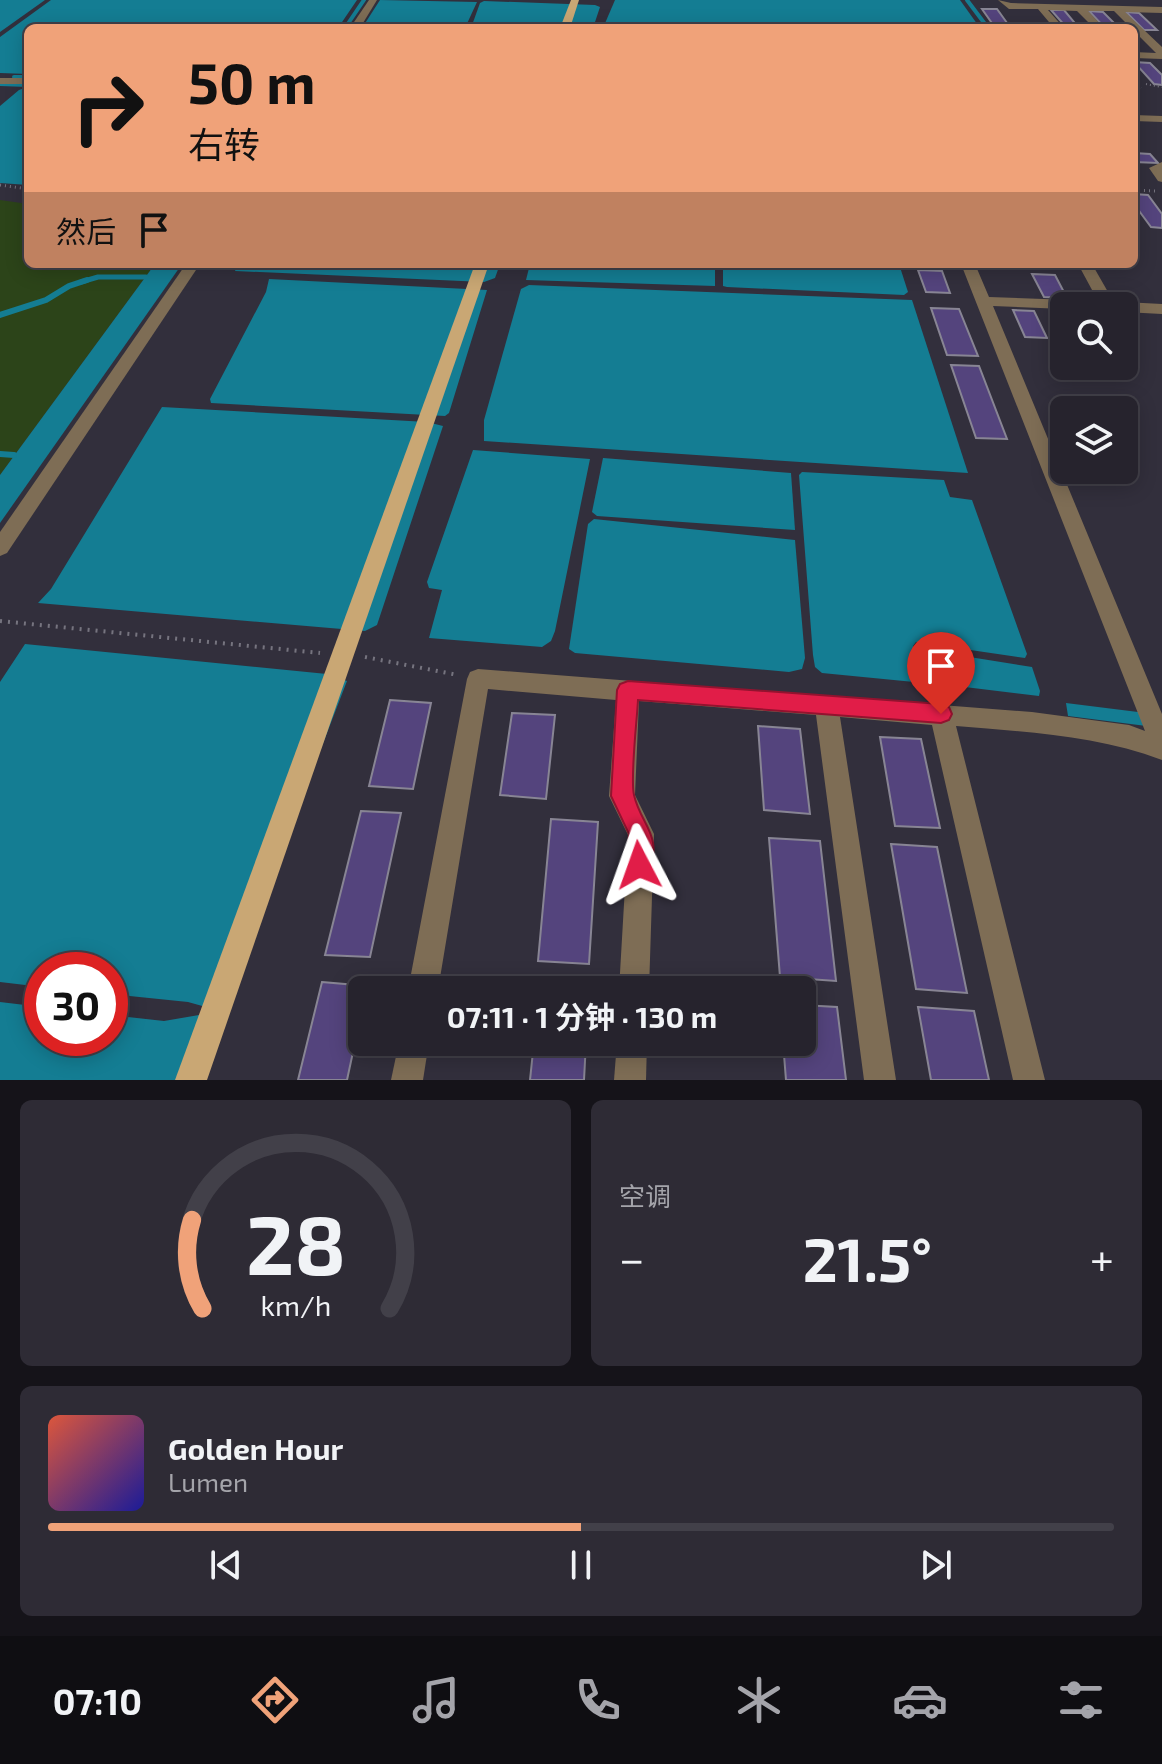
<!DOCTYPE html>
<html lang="zh">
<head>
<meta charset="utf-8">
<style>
  :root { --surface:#26232d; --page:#2e2b35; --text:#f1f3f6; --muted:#a4a4aa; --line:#424049; --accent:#f0a279 }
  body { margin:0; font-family:"Exo 2","Noto Sans SC",sans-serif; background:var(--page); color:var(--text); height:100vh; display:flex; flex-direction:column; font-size:30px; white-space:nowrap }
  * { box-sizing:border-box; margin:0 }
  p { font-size:26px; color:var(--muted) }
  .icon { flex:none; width:44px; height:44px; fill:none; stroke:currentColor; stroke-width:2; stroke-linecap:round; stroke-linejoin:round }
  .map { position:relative; height:1080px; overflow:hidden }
  .side { display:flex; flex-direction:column; gap:20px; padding:20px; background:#151319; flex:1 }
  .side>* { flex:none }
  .guide { position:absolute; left:24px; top:24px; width:1114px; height:244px; border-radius:12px; box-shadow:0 4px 20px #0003,0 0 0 2px var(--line); background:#f0a279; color:#111; overflow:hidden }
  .tools { position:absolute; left:1050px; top:292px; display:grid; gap:16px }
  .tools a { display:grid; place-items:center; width:88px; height:88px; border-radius:12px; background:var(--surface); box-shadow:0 4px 20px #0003,0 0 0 2px var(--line); font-size:40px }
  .speed { position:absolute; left:24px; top:952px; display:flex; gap:16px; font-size:40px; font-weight:700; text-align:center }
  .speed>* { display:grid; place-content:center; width:104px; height:104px; border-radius:50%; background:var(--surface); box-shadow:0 4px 20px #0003,0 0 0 2px var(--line); line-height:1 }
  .speed .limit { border:12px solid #d22; background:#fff; color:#111 }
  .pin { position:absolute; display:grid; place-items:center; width:68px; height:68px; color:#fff; margin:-82px -34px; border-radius:50% 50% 50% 0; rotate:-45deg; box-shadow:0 0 8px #0007 }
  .pin .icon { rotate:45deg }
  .me { position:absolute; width:88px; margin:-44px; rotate:356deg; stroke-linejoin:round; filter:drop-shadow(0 0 6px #0008) }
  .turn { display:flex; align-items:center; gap:28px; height:168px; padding:0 32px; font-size:36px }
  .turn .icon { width:104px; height:104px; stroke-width:2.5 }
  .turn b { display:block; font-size:56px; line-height:68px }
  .then { display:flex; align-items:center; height:76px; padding:0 32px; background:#0003; gap:16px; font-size:30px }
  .big { font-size:60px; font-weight:700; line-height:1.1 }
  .side .card { flex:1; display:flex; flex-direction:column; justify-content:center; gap:12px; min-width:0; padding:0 28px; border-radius:12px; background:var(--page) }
  .side .dial { align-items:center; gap:0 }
  .dial svg { height:208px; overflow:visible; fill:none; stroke:var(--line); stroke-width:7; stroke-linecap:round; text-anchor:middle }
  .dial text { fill:var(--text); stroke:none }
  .song { display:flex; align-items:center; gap:24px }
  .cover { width:96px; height:96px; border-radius:12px; background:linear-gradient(135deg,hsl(10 70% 55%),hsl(240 70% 35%)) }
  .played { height:8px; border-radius:4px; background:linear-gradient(90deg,var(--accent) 50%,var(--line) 50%) }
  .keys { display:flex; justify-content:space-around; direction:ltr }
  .heat { display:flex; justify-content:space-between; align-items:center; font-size:44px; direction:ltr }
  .side .tiles { flex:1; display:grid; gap:20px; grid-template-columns:1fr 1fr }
  .card:last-child { grid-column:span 2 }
  .trip { position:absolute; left:348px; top:976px; width:468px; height:80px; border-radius:12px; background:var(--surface); box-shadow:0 4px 20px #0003,0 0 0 2px var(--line); font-weight:700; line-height:80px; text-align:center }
  .dock { display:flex; height:128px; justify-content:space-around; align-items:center; background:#0f0e12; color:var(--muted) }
  .dock .icon { width:56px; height:56px }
  .dock .on { color:var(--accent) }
  .dock b { font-size:36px; color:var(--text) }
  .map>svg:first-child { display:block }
</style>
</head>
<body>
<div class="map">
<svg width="1162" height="1080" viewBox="0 0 1162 1080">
  <rect width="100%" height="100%" fill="#322f3c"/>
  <!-- green -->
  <polygon fill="#2c4419" points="0,200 28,204 28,264 155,264 0,475"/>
  <!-- water -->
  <g fill="#147d93">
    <polygon points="0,0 45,0 0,32"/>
    <polygon points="51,0 357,0 338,28 28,28 28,74 0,73 0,37"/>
    <polygon points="380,0 477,2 465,28 362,28"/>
    <polygon points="615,0 960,0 980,28 603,28"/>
    <polygon points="484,1 595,5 600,7 593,28 471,28 480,3"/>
    <polygon points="28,87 28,185 0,183 0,106 19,90"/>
    <polygon points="155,264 182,264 0,523 0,475"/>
    <polygon points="238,264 500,264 495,278 484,282 235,271"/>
    <polygon points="530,264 715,264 715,286 526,280"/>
    <polygon points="723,264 899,264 908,292 904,295 727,287 723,286"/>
    <polygon points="269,279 487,290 449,413 445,416 211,403 210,399 266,292"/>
    <polygon points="529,285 912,300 968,473 484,441 484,420 521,289"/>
    <polygon points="162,407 427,422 443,426 377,625 365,631 38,603 51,589"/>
    <polygon points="473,450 590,459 555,631 551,641 542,647 429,638 442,590 429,588 427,582"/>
    <polygon points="603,458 791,473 795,530 597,516 592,512"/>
    <polygon points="802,472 944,480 950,497 972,500 1027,654 1025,658 916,642 913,646 918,679 914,682 822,673 815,667 813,655 799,475"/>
    <polygon points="594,519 795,540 805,658 802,669 789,672 575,653 569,649 588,524"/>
    <polygon points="25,644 327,674 347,681 223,1003 213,1009 188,1002 110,994 110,970 42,970 42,987 0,982 0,682"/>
    <polygon points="932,651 1032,667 1040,691 1039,696 932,683 924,658 927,653"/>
    <polygon points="1066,703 1162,715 1162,728 1068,716"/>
    <polygon points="0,1002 42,1007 42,1038 110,1038 110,1015 164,1021 199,1015 208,1017 191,1080 0,1080"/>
  </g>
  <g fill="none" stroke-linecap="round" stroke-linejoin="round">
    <!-- stream-far2 -->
    <g stroke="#147d93" stroke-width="4">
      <polyline points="967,0 988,28"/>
      <polyline points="345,28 364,0"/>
      <polyline points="14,77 28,77"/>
      <polyline points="0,84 28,85"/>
    </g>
    <!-- stream-far1 -->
    <polyline stroke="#147d93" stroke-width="5" points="81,282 98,277 146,277"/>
    <!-- stream -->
    <g stroke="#147d93" stroke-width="6">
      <polyline points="0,315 46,300 69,286 87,280"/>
      <polyline points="0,454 14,455"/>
    </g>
  </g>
  <!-- building -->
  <g fill="#54447d" stroke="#888594" stroke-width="2">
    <polygon points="982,9 997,9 1010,27 994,26"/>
    <polygon points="1051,10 1064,10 1079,28 1066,27"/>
    <polygon points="1089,11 1103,12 1119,28 1105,28"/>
    <polygon points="1126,12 1139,13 1157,30 1144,30"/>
    <polygon points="1134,62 1150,63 1162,75 1162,85 1154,84"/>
    <polygon points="1134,153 1150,154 1158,163 1134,162"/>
    <polygon points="1134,194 1148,195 1162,214 1162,228 1151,227 1134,204"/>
    <polygon points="918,270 942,271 950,293 926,292"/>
    <polygon points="1032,274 1055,275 1067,298 1044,297"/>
    <polygon points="931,308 959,309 978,356 947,355"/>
    <polygon points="1013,310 1034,311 1047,338 1025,337"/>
    <polygon points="951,365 979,366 1007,439 976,438"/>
    <polygon points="390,700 431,703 413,789 369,786"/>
    <polygon points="512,713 555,715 546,799 500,795"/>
    <polygon points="758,726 800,729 810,814 764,810"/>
    <polygon points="880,737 921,739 940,828 895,826"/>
    <polygon points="361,811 401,813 370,957 325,955"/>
    <polygon points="551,819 598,822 589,964 538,961"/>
    <polygon points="769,838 820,841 836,981 780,977"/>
    <polygon points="891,844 937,847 967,993 916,989"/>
    <polygon points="322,982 367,986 366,990 362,990 362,1010 347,1080 298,1080"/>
    <polygon points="802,1005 837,1007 846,1080 786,1080 783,1042 802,1042"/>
    <polygon points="918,1007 974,1011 989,1080 931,1080"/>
    <polygon points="534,1042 586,1042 584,1080 530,1080"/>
  </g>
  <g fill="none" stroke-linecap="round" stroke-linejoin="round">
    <!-- path-far2 -->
    <g stroke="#76747f" stroke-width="2" stroke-dasharray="1 3" stroke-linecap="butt">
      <polyline points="1134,84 1141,88"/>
      <polyline points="1146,84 1162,87"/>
    </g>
    <!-- path-far1 -->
    <g stroke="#76747f" stroke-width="3" stroke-dasharray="1 4" stroke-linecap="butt">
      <polyline points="0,185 28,189"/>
      <polyline points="1134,190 1156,191"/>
    </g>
    <!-- path -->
    <g stroke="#76747f" stroke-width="4" stroke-dasharray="2 6" stroke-linecap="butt">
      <polyline points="0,621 320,653"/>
      <polyline points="365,657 458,675"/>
    </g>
    <!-- minor -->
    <g fill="#7e6d55" fill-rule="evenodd">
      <polygon points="369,0 377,0 360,28 350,28"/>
      <polygon points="998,0 1011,3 1162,7 1162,13 1125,12 1162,47 1162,59 1134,58 1134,52 1156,53 1114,11 1088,11 1104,28 1094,28 1077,11 1048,10 1064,28 1054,28 1038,9 1009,9"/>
      <rect x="0" y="78" width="28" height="6"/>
      <polygon points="1134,115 1162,116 1162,122 1134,121"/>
      <polygon points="1162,162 1162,182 1158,181 1149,168"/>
      <polygon points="186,264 200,264 7,553 0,556 0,532"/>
      <path d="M961 264H975L989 297 1098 301 1078 264H1092L1116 306H1064V309L993 306 1162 714V760C1096 735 1025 732 956 726L1045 1080H1013L932 725 840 717 896 1080H864L816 715 639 701 635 795 654 834 649 990H619L628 835 609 796 616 700 488 689 438 990H408L467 679 470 672 478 669 1032 712 1129 725 1145 731Z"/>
      <polygon points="1124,302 1162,304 1162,314 1124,312 1124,306 1117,306"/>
      <polygon points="399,1042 429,1042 423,1080 391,1080"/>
      <polygon points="617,1042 647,1042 646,1080 614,1080"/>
    </g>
    <!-- primary -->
    <g fill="#c9a774" fill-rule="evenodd">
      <polygon points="571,0 579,0 570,28 560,28"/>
      <polygon points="475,264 489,264 207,1080 175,1080"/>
    </g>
  </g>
  <!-- route -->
  <path fill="#e11d48" stroke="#92132f" stroke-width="2" d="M628 681 941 704 949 707 952 714 949 720 941 723 638 700C637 721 630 778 634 795 641 826 664 835 648 873L639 877 631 873 627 865 629 834 611 796 617 690 620 684Z"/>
</svg>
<div class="tools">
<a><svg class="icon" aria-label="search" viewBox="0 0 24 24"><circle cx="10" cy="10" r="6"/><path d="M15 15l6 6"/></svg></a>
<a><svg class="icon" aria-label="layers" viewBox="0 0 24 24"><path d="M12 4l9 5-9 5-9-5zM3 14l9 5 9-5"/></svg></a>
</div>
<div class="speed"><div class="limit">30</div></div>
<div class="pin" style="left:941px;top:714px;background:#d93025"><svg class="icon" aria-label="arrive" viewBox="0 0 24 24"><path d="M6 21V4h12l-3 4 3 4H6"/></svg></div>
<svg class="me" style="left:639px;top:865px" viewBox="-20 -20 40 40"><path d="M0-17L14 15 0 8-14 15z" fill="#e11d48" stroke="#fff" stroke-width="4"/></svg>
<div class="trip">07:11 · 1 分钟 · 130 m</div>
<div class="guide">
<div class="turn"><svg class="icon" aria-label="right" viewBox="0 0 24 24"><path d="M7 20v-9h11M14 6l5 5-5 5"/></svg><div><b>50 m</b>右转</div></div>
<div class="then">然后<svg class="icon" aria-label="arrive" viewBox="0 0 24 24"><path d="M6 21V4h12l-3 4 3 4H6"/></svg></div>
</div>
</div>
<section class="side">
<div class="tiles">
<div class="card dial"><svg viewBox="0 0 100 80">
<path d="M14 69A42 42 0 1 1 86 69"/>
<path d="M14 69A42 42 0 0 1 10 35" stroke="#f0a279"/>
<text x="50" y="56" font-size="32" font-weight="700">28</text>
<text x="50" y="72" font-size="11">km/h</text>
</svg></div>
<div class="card"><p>空调</p>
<div class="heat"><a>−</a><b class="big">21.5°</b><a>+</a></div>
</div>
<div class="card">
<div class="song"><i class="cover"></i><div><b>Golden Hour</b><p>Lumen</p></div></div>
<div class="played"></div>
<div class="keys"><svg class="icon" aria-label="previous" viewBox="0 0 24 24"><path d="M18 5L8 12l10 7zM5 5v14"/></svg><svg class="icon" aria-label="pause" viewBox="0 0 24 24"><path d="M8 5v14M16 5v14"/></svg><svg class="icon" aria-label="next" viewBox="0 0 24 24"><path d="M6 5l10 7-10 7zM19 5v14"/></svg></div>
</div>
</div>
</section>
<nav class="dock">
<b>07:10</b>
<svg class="icon on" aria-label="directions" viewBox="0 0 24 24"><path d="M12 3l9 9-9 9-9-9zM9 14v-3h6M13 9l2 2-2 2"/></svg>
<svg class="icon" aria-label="music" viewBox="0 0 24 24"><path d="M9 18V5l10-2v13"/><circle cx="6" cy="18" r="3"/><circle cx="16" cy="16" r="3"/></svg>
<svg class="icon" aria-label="phone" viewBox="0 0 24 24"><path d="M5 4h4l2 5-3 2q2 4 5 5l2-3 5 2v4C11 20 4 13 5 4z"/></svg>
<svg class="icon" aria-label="climate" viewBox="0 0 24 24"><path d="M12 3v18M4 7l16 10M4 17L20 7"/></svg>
<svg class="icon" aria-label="car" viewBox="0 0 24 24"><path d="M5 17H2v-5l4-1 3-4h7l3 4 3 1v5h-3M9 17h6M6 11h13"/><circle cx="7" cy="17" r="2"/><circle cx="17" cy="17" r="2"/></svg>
<svg class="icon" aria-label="filters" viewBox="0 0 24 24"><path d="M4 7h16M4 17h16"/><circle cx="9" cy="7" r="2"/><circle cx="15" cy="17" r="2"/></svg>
</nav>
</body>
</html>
